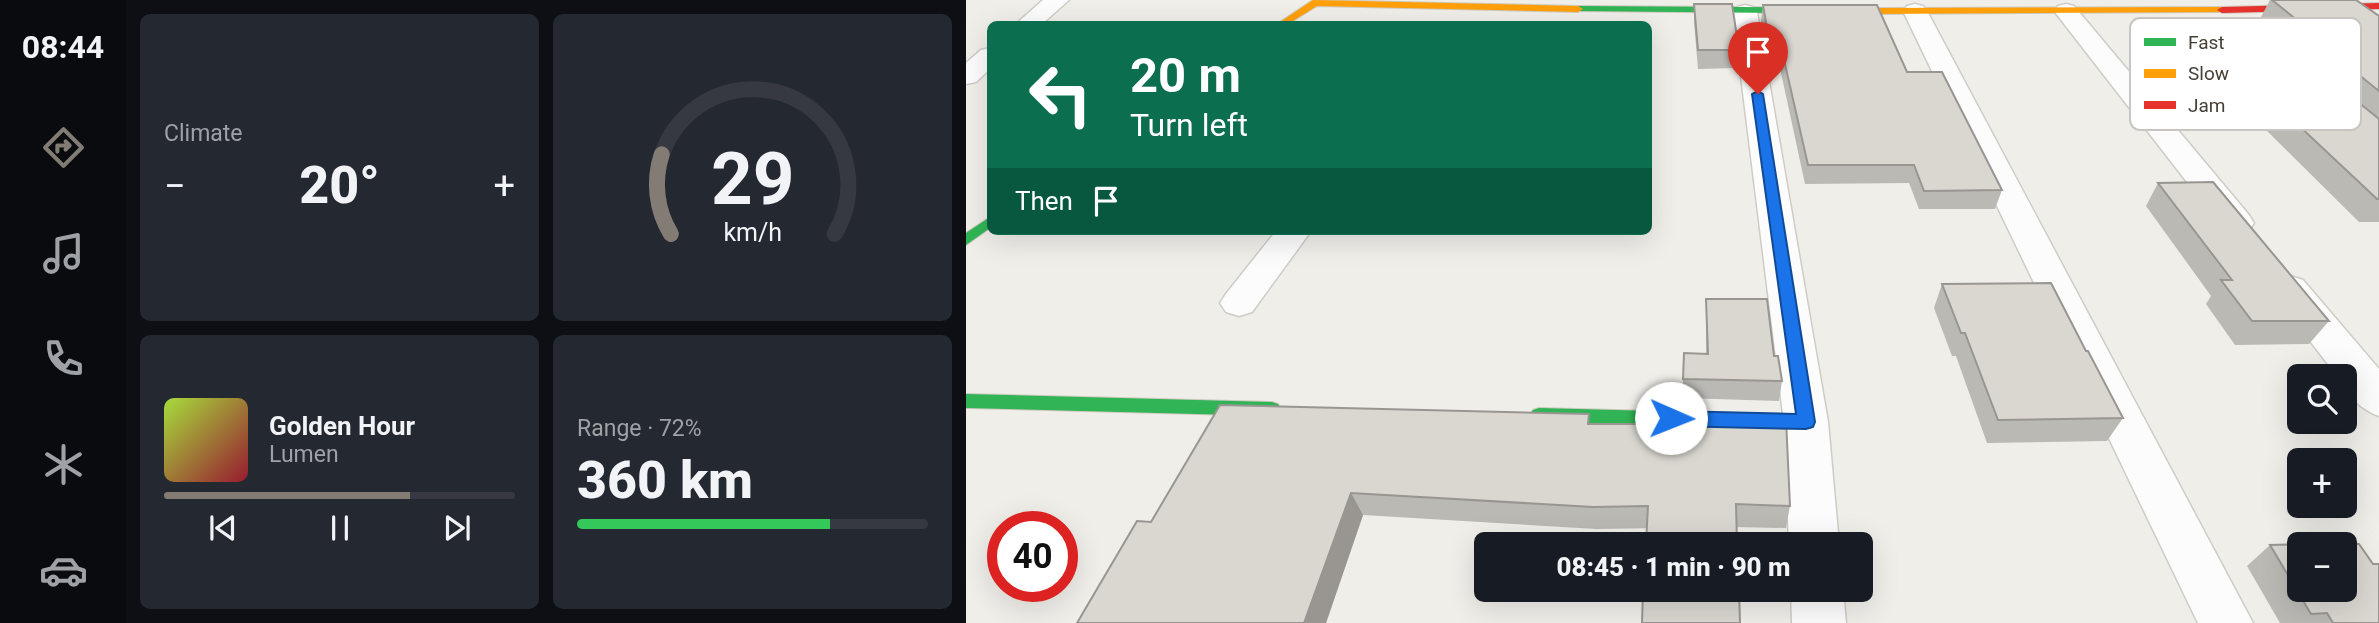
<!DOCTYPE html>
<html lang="en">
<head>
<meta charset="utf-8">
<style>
  :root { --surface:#171b24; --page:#242831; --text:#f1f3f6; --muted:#9ea1a6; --line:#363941; --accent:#827c74 }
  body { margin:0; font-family:Roboto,sans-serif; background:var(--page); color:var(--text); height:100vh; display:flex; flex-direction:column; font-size:26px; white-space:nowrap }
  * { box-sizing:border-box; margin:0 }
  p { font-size:23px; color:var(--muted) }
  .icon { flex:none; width:38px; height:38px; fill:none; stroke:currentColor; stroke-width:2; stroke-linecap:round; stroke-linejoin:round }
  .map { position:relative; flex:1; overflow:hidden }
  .side { display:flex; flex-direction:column; gap:14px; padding:14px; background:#0d0f14; width:840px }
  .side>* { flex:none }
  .hud { position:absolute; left:21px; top:21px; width:665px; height:214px; border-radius:10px; box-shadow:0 7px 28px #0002; background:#0b6e4f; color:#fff; overflow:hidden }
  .controls { position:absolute; left:1321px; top:364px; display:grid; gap:14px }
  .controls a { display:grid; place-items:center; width:70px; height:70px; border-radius:10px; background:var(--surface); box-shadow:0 7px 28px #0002; font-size:35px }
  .speed { position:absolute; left:21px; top:511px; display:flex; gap:14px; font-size:35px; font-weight:700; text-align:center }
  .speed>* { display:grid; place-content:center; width:91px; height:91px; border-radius:50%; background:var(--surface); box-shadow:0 7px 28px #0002; line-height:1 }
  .speed .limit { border:10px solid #d22; background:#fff; color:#111 }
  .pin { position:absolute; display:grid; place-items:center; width:60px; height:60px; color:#fff; margin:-72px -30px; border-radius:50% 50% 50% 0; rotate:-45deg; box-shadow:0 0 7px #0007 }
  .pin .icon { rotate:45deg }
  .me { position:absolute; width:77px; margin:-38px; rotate:91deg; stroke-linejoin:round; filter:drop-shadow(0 0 5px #0008) }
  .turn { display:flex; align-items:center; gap:24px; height:147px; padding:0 28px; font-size:32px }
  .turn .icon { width:91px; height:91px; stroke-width:2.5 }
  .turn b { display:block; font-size:49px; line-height:60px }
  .then { display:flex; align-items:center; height:66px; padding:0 28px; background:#0003; gap:14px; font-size:26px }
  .big { font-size:52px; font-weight:800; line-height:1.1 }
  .side .widget { flex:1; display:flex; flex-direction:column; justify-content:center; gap:10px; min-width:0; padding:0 24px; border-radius:10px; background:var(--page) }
  .side .dial { align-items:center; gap:0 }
  .dial svg { height:182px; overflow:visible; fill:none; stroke:var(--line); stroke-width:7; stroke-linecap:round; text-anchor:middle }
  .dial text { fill:var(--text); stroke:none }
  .song { display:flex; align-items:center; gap:21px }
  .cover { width:84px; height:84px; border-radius:10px; background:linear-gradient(135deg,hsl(80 70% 55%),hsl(350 70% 35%)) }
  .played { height:7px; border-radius:4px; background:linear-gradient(90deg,var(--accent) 70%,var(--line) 70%) }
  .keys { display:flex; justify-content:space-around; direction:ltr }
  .heat { display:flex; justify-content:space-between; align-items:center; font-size:38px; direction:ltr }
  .charge { height:10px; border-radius:5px; background:linear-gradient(90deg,#34c759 72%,var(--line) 0) }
  .side .tiles { flex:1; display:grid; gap:14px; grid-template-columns:repeat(2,1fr) }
  .trip { position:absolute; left:508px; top:532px; width:399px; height:70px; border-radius:10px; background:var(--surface); box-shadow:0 7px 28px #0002; font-weight:800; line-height:70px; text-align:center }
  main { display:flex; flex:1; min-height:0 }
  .dock { display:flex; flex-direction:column; width:126px; justify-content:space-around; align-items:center; background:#090b0e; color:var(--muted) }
  .dock .icon { width:49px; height:49px }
  .dock .on { color:var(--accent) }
  .dock b { font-size:32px; color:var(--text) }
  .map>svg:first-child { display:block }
</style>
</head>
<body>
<main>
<nav class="dock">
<b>08:44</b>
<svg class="icon on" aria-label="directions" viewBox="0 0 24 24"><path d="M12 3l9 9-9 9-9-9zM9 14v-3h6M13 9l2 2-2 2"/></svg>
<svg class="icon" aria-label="music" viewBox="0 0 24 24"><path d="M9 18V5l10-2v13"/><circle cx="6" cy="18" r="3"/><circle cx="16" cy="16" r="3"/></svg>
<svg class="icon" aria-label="phone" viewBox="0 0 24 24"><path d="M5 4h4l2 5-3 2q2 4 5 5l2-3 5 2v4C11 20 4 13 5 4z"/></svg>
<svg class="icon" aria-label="climate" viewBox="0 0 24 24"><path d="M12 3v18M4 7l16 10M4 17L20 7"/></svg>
<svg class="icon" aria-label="car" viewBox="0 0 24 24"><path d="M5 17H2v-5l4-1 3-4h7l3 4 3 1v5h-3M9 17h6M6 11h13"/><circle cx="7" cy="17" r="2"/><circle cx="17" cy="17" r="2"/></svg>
</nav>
<section class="side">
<div class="tiles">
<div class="widget"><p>Climate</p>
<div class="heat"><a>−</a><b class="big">20°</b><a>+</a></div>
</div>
<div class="widget dial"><svg viewBox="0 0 100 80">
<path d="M14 69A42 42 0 1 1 86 69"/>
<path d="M14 69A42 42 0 0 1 10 34" stroke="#827c74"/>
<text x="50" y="56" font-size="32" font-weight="700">29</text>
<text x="50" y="72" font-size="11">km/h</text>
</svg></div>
<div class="widget">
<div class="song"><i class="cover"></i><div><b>Golden Hour</b><p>Lumen</p></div></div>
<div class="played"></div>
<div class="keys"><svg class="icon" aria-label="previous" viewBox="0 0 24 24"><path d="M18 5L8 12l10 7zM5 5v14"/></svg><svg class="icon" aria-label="pause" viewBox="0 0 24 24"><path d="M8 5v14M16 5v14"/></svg><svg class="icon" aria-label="next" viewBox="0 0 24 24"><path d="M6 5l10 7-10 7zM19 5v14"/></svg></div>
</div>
<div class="widget"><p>Range · 72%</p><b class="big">360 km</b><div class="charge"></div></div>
</div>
</section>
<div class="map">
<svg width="1413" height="623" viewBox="0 0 1413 623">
  <rect width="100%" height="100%" fill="#f0eee9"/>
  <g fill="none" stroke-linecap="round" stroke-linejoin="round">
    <defs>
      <g id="street">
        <polygon points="77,0 103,0 76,24 50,24"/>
        <polygon points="949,4 957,6 961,11 1287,623 1232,623 937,11 941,6"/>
        <polygon points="1100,4 1108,6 1283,215 1288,223 1283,231 1271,234 1259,231 1092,16 1088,11 1092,6"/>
        <polygon points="779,5 787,7 791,12 862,422 873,544 823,544 818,422 767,12 771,7"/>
        <polygon points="24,48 24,69 10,82 0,84 0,63 15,50"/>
        <polygon points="310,231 345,231 286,312 273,316 260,312 254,303 260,294"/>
        <path d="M1324 276 1337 280 1413 369V416C1396 410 1379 396 1379 376H1371L1311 298 1305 289 1311 280Z"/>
        <polygon points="825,590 877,590 880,623 826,623"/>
      </g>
      <g id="fast">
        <polygon points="612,6 911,8 916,11 911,14 609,11 609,7"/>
        <polygon points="24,217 24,228 0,245 0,233"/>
        <polygon points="0,394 306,402 312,404 315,409 312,414 306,416 0,408"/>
        <polygon points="573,408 840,415 846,417 849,422 846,427 840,429 573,422 567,420 564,415 567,410"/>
      </g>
      <g id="slow">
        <polygon points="347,0 612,6 617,9 612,12 351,6 322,24 311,24"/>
        <polygon points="1256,7 1261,10 1259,12 911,14 906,11 911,8"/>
      </g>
      <polygon id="jam" points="1413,3 1413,9 1256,13 1251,10 1256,7"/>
    </defs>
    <!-- street casing -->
    <use href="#street" stroke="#ceccc6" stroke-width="3"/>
    <!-- fast casing -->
    <use href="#fast" stroke="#d0cbc0" stroke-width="2"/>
    <!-- slow casing -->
    <use href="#slow" stroke="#d0cbc0" stroke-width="2"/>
    <!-- jam casing -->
    <use href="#jam" stroke="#d0cbc0" stroke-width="2"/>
    <!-- street -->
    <use href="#street" fill="#fdfcfc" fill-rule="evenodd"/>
    <!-- fast -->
    <use href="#fast" fill="#30b455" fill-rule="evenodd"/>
    <!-- slow -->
    <use href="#slow" fill="#ff9f0a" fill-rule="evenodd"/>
    <!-- jam -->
    <use href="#jam" fill="#e5322d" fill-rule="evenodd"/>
  </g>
  <!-- wall -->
  <g fill="#bbb9b4">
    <polygon points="1304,0 1390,0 1413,16 1413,222 1393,222 1286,116 1299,94 1375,93 1327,53 1330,49 1294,19"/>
    <polygon points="728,4 773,50 771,68 732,69 728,22"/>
    <polygon points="797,5 941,72 1036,190 1029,209 953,209 943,183 839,184 814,68 803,68 795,21"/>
    <polygon points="1192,183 1363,321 1343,344 1269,345 1240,304 1245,296 1180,206"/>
    <polygon points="976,284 1120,351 1157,418 1141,441 1021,443 990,356 986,356 968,308"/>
    <polygon points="740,299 808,356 816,381 813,401 717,398 717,379 740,354"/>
    <polygon points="625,424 824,506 820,528 770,527 630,529 397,515 360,623 111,623 185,522"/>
    <polygon points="1304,545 1407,564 1413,623 1314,623 1281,566"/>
  </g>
  <!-- shaded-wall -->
  <polygon fill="#999692" points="385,493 397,515 360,623 338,623"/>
  <!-- building -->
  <g fill="#dad7d1" stroke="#999692" stroke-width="2">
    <polygon points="1306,0 1390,0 1413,16 1413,91 1340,32 1346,32"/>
    <polygon points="728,4 766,4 773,50 732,50"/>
    <polygon points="797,5 911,5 941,72 976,72 1036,190 958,191 948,165 842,165 816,51 805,51"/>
    <polygon points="1381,93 1413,119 1413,199 1411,199 1299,94"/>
    <polygon points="1247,182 1363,321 1286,321 1255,280 1266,280 1192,183"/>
    <polygon points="1085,283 1120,351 1122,351 1157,418 1032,420 999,333 995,333 976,284"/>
    <polygon points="740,299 801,299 808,356 812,356 816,381 717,379 718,353 742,354"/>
    <polygon points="254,405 623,414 622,424 714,424 715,416 820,419 824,506 770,504 771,544 680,544 682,506 627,507 385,493 338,623 111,623 171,521 185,522"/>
    <polygon points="1334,544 1334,590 1379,590 1379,544 1335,544 1393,544 1407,564 1413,564 1413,623 1367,623 1361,613 1345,614 1304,545"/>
    <polygon points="677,590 773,590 774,623 676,623"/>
  </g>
  <!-- route -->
  <polygon fill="#1a73e8" stroke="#114b97" stroke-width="2" points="792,91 797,94 849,422 847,427 840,429 705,426 698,424 696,418 698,413 705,411 830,414 786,94"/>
  <!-- legend -->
  <rect x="1164" y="18" width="231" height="112" rx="10" fill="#fff" stroke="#c8c5c2" stroke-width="2"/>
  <rect x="1178" y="38" width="32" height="8" fill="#30b455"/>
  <rect x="1178" y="69" width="32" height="9" fill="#ff9f0a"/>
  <rect x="1178" y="101" width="32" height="8" fill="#e5322d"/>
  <g font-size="19" fill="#463f35">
    <text x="1222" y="49">Fast</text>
    <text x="1222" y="80">Slow</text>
    <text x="1222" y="112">Jam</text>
  </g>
</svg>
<div class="controls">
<a><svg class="icon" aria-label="search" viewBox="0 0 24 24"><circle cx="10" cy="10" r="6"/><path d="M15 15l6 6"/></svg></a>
<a>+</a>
<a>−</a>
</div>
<div class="speed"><div class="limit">40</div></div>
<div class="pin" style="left:792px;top:94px;background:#d93025"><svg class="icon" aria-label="arrive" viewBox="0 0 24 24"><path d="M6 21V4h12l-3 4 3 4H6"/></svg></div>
<svg class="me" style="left:705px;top:418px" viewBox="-20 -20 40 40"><circle r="19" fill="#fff"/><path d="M0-13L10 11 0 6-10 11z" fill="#1a73e8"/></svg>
<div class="trip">08:45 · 1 min · 90 m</div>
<div class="hud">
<div class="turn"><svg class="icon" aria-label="left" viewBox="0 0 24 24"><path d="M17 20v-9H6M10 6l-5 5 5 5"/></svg><div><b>20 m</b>Turn left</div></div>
<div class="then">Then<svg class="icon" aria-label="arrive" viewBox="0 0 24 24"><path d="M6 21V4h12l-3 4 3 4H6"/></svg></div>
</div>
</div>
</main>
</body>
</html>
